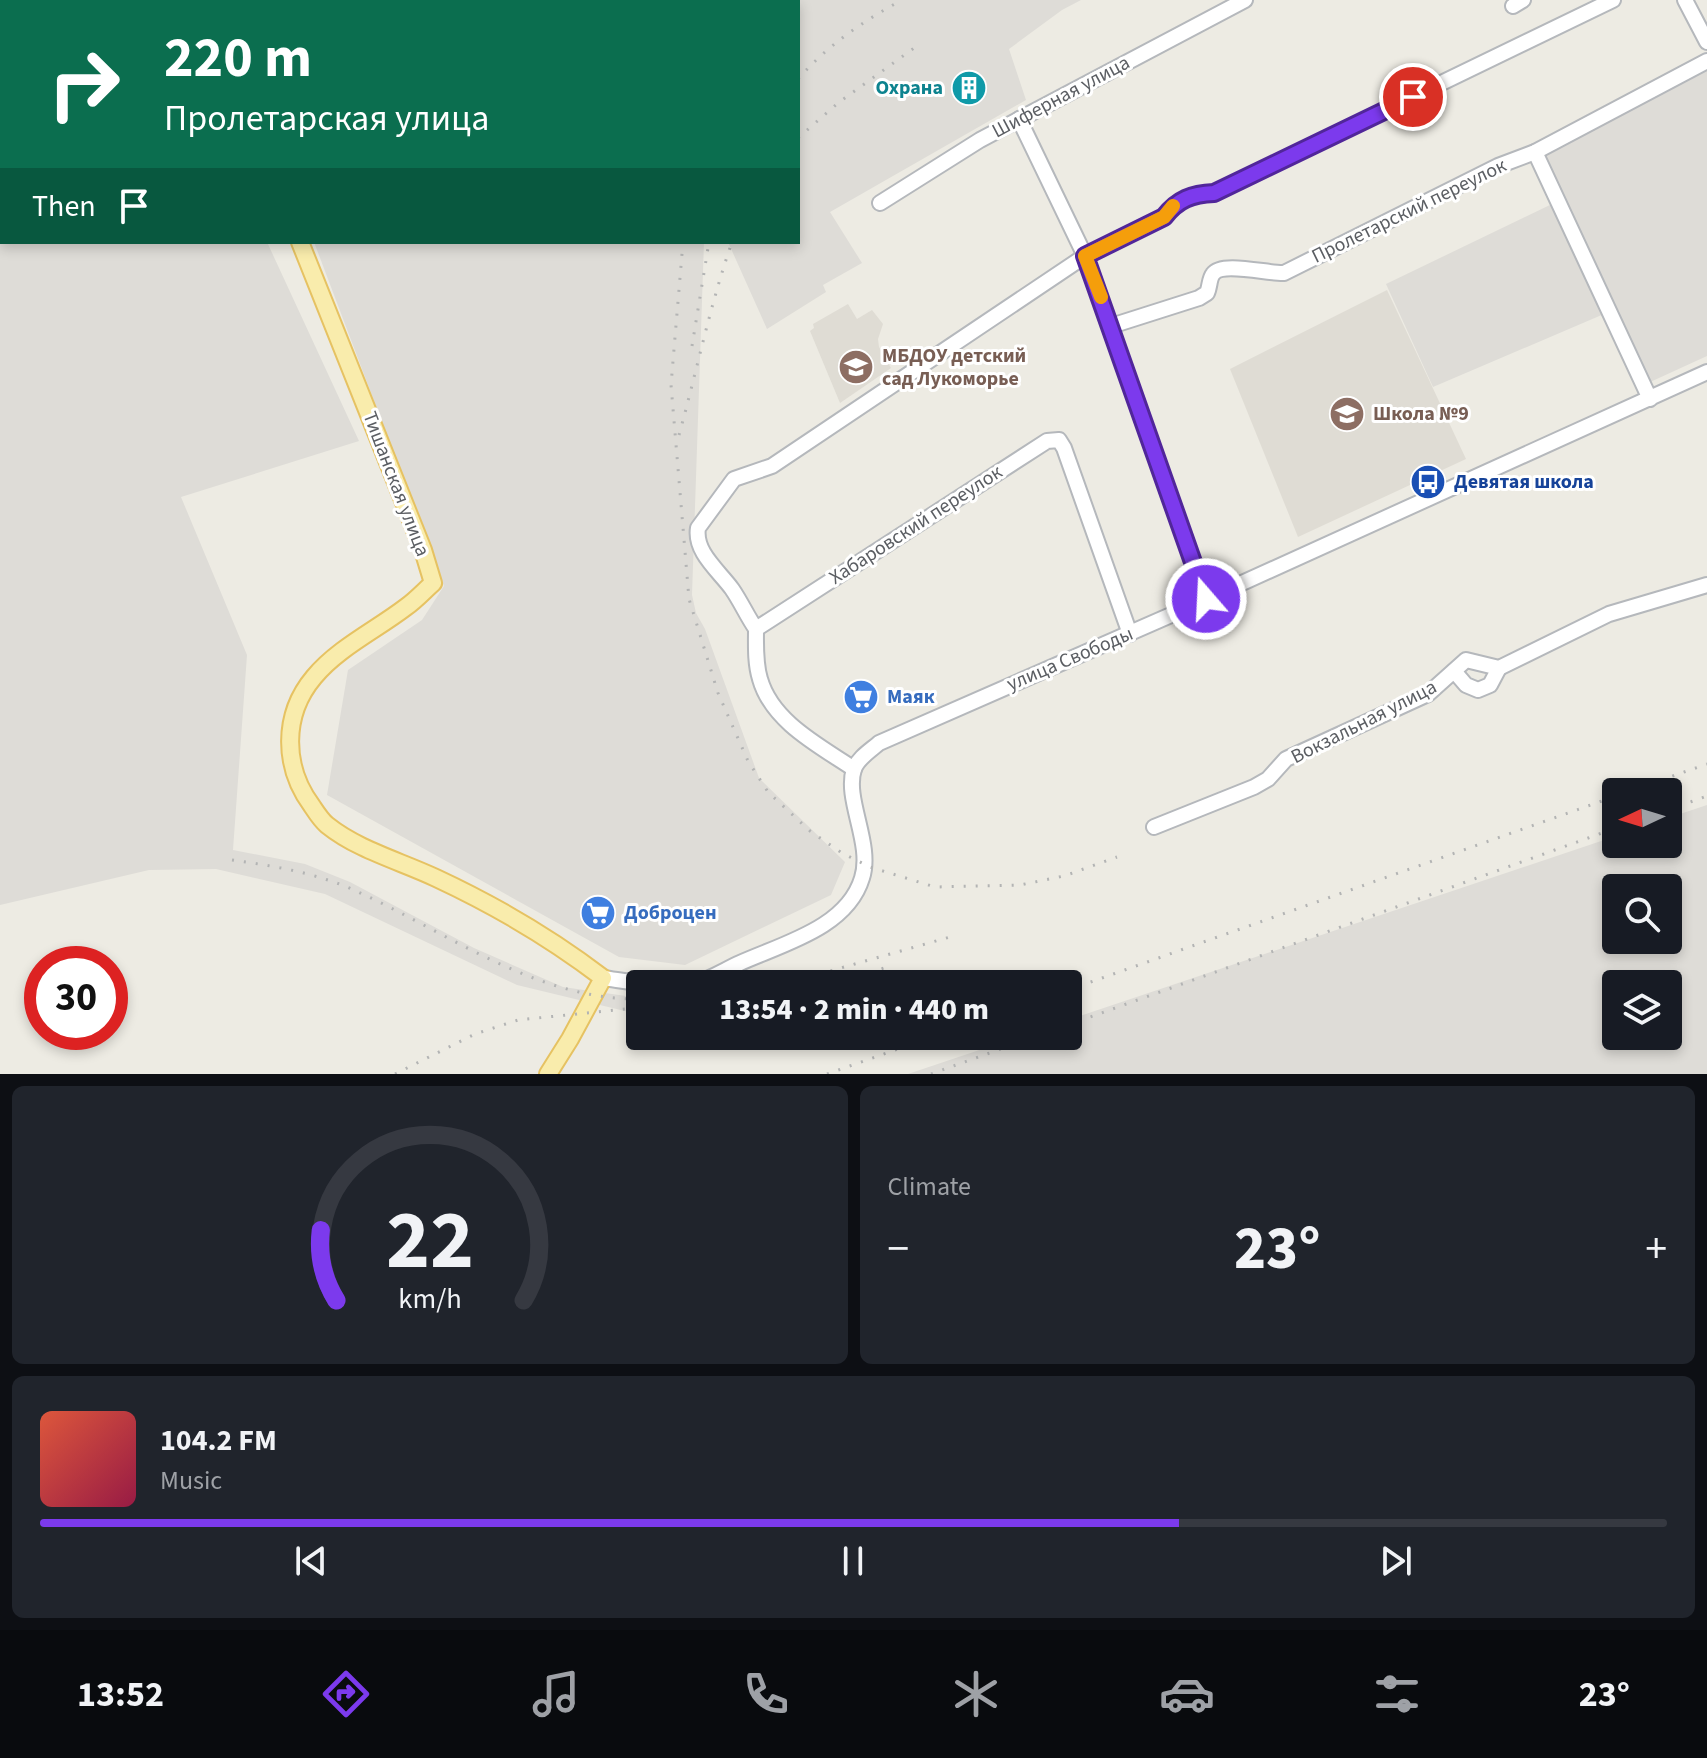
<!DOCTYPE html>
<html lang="en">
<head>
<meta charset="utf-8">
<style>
  :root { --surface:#171b24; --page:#20242c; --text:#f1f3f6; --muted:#9ea1a6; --line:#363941; --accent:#7c3aed }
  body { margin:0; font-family:"Source Sans 3",sans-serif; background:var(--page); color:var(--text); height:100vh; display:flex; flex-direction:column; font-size:30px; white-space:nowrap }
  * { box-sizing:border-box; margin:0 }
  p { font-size:26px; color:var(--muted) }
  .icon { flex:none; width:44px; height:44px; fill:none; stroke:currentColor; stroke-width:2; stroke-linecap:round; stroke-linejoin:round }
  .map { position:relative; height:1074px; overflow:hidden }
  .sheet { display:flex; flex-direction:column; gap:12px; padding:12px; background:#0d0f14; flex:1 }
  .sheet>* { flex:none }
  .banner { position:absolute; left:0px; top:0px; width:800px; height:244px; box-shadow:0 4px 12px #0003; background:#0b6e4f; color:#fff; overflow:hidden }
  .needle { width:52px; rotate:266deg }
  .fabs { position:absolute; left:1602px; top:778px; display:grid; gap:16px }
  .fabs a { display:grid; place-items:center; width:80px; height:80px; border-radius:8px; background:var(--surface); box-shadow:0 4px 12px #0003; font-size:40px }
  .speed { position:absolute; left:24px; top:946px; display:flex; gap:16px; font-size:40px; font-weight:700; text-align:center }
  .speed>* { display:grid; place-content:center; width:104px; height:104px; border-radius:50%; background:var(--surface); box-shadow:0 4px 12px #0003; line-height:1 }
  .speed .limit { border:12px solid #d22; background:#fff; color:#111 }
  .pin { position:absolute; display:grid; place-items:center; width:68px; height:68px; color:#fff; margin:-34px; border:4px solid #fff; border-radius:50%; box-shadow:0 2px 8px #0007 }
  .me { position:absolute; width:88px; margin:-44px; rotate:341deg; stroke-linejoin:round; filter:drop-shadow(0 0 6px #0008) }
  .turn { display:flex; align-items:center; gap:28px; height:168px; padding:0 32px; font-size:36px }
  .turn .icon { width:104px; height:104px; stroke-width:2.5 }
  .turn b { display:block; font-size:56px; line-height:68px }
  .then { display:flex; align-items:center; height:76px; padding:0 32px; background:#0003; gap:16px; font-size:30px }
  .big { font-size:60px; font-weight:800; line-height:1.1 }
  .sheet .card { flex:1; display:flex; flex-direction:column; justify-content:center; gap:12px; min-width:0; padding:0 28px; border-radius:12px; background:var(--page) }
  .sheet .dial { align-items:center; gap:0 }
  .dial svg { height:208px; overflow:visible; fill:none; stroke:var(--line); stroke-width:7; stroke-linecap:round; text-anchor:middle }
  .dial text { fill:var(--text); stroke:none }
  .song { display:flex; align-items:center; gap:24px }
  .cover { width:96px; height:96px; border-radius:12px; background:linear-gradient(135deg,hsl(10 70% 55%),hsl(340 70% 35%)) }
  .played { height:8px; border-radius:4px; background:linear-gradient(90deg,var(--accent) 70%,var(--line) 70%) }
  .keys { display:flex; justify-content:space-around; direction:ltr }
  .heat { display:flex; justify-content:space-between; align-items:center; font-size:44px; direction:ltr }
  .sheet .tiles { flex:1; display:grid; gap:12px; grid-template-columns:1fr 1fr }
  .card:last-child { grid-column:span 2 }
  .trip { position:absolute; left:626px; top:970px; width:456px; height:80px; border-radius:8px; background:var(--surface); box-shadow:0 4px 12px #0003; font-weight:800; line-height:80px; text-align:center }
  .tab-bar { display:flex; height:128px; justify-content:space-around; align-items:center; background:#090b0e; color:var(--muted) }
  .tab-bar .icon { width:56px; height:56px }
  .tab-bar .active { color:var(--accent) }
  .tab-bar b { font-size:36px; color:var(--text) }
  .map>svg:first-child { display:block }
</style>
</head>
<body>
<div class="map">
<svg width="1707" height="1074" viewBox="0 0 1707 1074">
  <rect width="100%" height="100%" fill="#edebe3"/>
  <!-- industrial -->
  <g fill="#dedcd7" fill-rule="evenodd">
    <polygon points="396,0 739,0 390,2"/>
    <polygon points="771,0 1081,0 1062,10 1009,49 1026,100 830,212 862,263 823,285 826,292 767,329 728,242 798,242 798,2 770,2"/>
    <polygon points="0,49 2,242 267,242 359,441 181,497 247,655 233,850 305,864 350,882 474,948 563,987 640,998 640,1012 629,1012 517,985 325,894 216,869 149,870 0,905"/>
    <polygon points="1707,70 1707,356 1648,383 1544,153"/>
    <polygon points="1552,204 1604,314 1433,387 1386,284"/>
    <polygon points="314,242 704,242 692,595 696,613 705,629 759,778 845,862 831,895 685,965 619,957 327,795 348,670 422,620 444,586"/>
    <path d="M1707 805V1074H908L1021 1036H1068V1020L1616 836V844H1668V818ZM1668 888V940H1616V888ZM1668 984V1036H1616V984Z"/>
  </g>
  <!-- education -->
  <g fill="#dfdcd4">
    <polygon points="1387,290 1466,459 1298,537 1230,369"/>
    <polygon points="848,304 857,319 872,310 883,324 878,339 879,347 891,368 840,403 810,331 814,328 813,324"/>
  </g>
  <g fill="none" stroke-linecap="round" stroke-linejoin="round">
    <defs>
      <g id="minor">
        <polyline points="1685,0 1707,42"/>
        <polyline points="1513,6 1523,0"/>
        <polyline points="0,32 2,32"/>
        <polyline points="1019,119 1085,256 1206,599"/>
        <polyline points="1535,152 1650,399"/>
        <polyline points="880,203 980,140 1245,0"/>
        <path d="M1111 326 1199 298 1207 293C1210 287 1209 279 1213 274 1222 261 1269 274 1284 273L1498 166 1535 152 1707 61"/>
        <path d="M756 629C747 616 741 602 732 589 719 571 694 552 698 528L734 479 772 466 1085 256 1164 217C1178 199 1192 194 1214 193L1613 0"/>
        <polyline points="1454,671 1466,685 1478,690 1490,685 1499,668"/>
        <path d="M854 769C820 746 772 722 760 679 755 663 756 645 756 629L1047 441 1059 440 1064 448 1130 634"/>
        <polyline points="1154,827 1254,787 1268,779 1286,759 1428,694 1466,660 1499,668 1609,614 1707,585"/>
        <path d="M603 978C632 982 666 989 695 983 710 980 726 969 740 963 782 944 847 928 862 878 873 844 844 799 854 769 858 758 871 750 879 743L1187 608 1707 372"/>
      </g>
      <g id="major">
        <polyline points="380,2 385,0"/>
        <path d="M300 242 423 550 433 583C424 591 416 600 406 607 376 630 338 648 314 677 282 715 283 767 312 806 316 812 321 820 327 825 358 850 400 861 436 878 494 905 552 939 603 978L570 1039 548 1074"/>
      </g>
    </defs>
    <!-- minor casing -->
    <use href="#minor" stroke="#b5b8bc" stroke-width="18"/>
    <!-- major casing -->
    <use href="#major" stroke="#e6c262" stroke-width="20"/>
    <!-- minor -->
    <use href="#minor" stroke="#fff" stroke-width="14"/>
    <!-- major -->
    <use href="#major" stroke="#f9ecac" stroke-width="16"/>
    <!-- rail -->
    <g stroke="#b3b4b4" stroke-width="3" stroke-dasharray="2 10" stroke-linecap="butt">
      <polyline points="702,2 703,0"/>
      <path d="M798 79C828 45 863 21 902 0"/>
      <polyline points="798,138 838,103 921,43"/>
      <polyline points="683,242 671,385 689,599 718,693 748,761 768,792 810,831 842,853 870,867 935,887 1020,885 1064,876 1117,857"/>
      <polyline points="692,346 709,242"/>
      <path d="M679 435C697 370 710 305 732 242"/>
      <polyline points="1627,792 1707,764"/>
      <polyline points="1668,810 1707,796"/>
      <path d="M232 860C274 866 317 873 356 891 447 932 536 1000 640 999"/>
      <polyline points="772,984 816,975 950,937"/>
      <polyline points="836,984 890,966"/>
      <polyline points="1068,990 1616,796"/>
      <polyline points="1068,1025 1616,828"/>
      <polyline points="395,1074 475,1034 518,1020 635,1008"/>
      <polyline points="827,1074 935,1036"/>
      <polyline points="931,1074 1037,1036"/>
    </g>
  </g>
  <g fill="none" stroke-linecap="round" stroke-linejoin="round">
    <defs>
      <path id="route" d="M1206 599 1085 256 1164 217C1178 199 1192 194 1214 193L1413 97"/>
    </defs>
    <!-- route casing -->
    <use href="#route" stroke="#51269a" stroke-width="20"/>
    <!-- route -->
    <use href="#route" stroke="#7c3aed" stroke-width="14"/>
    <!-- slow -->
    <polyline stroke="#f59e0b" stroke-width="14" points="1101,297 1085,256 1164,217 1173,206"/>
  </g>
  <!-- icons -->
  <defs>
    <symbol id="building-disc" viewBox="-11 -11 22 22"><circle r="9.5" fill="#0f9aa8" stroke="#fff"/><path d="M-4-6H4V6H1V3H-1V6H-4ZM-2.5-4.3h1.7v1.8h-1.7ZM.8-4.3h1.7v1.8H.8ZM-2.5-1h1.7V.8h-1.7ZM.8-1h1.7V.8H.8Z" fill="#fff"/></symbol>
    <symbol id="school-disc" viewBox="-11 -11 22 22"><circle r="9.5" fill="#8d6e63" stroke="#fff"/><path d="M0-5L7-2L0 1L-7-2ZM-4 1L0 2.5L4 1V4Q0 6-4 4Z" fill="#fff"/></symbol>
    <symbol id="bus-disc" viewBox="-11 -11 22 22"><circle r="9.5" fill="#1a4fb4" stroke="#fff"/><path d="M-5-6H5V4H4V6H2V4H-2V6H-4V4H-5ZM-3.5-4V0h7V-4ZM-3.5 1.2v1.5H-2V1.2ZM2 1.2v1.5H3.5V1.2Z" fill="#fff"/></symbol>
    <symbol id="supermarket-disc" viewBox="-11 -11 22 22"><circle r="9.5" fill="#3f7fe0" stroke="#fff"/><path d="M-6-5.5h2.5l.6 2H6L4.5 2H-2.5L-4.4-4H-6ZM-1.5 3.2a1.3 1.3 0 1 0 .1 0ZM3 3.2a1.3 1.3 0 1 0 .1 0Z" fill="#fff"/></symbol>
  </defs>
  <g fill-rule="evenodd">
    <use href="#building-disc" x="949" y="68" width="40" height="40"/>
    <use href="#school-disc" x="836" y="347" width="40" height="40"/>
    <use href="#school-disc" x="1327" y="394" width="40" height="40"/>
    <use href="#bus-disc" x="1408" y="462" width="40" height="40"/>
    <use href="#supermarket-disc" x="841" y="677" width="40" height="40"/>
    <use href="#supermarket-disc" x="578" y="893" width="40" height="40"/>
  </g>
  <g text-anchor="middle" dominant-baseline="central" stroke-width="6" stroke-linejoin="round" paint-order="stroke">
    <!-- culture labels -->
    <g font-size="20" font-weight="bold" fill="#0d838f" stroke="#fff" text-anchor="end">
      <text x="943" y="88">Охрана</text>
    </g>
    <!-- street labels -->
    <g font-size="20" fill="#5b5e63" stroke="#fff">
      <text transform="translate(1061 97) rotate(-28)">Шиферная улица</text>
      <text transform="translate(1409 211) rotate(-26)">Пролетарский переулок</text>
      <text transform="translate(396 484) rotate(69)">Тишанская улица</text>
      <text transform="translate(916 525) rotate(-33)">Хабаровский переулок</text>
      <text transform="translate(1070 659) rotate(-23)">улица Свободы</text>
      <text transform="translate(1364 722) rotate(-27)">Вокзальная улица</text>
    </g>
    <!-- education labels -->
    <g font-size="20" font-weight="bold" fill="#785e54" stroke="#fff" text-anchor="start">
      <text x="882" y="356">МБДОУ детский<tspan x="882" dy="23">сад Лукоморье</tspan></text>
      <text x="1373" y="414">Школа №9</text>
    </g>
    <!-- transit labels -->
    <g font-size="20" font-weight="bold" fill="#164399" stroke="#fff" text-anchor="start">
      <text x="1454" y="482">Девятая школа</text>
    </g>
    <!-- shop labels -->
    <g font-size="20" font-weight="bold" fill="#366cbe" stroke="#fff" text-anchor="start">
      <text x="887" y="697">Mаяк</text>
      <text x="624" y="913">Доброцен</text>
    </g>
  </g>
</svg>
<div class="fabs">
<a><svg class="needle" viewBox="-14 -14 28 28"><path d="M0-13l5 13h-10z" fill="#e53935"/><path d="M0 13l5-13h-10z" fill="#9ea1a6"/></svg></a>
<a><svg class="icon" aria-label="search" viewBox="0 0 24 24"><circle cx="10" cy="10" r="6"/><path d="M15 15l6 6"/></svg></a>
<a><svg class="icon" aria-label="layers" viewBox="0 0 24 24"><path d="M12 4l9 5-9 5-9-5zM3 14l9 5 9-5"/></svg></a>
</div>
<div class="speed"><div class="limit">30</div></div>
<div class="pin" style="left:1413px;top:97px;background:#d93025"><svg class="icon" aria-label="arrive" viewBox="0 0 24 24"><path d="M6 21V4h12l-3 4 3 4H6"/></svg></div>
<svg class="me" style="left:1206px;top:599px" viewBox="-20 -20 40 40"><circle r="17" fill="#7c3aed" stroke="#fff" stroke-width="3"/><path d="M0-11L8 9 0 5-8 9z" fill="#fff"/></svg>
<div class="trip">13:54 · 2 min · 440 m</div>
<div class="banner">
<div class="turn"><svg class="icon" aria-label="right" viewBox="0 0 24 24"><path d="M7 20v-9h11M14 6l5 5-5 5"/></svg><div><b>220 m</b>Пролетарская улица</div></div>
<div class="then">Then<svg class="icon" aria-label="arrive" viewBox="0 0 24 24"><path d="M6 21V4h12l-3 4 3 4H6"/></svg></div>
</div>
</div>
<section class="sheet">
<div class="tiles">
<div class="card dial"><svg viewBox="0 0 100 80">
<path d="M14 69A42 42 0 1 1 86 69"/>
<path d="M14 69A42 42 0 0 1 8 42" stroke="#7c3aed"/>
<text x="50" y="56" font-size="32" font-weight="700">22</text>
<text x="50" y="72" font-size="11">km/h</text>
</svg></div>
<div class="card"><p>Climate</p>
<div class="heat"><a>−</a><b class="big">23°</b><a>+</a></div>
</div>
<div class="card">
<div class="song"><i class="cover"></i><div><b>104.2 FM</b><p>Music</p></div></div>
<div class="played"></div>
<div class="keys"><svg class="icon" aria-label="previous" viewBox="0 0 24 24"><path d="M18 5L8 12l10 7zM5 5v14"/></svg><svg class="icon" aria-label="pause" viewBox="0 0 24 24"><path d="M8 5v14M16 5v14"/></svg><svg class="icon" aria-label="next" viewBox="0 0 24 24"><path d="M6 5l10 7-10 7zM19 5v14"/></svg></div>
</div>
</div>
</section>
<nav class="tab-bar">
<b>13:52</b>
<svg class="icon active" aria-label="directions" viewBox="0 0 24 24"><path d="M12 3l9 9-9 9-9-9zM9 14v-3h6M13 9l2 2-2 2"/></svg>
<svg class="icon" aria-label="music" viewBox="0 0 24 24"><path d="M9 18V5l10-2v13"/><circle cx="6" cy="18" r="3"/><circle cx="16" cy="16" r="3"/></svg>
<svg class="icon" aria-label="phone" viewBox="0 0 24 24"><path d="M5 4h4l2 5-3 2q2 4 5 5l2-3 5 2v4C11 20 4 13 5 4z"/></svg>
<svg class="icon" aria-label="climate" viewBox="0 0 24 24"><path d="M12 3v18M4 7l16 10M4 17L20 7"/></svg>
<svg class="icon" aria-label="car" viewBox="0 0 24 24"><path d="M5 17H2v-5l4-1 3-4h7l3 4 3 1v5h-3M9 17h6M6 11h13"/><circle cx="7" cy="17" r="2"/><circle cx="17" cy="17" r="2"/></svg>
<svg class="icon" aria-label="filters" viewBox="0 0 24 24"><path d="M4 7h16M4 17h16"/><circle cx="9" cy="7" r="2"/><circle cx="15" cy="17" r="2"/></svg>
<b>23°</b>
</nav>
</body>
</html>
